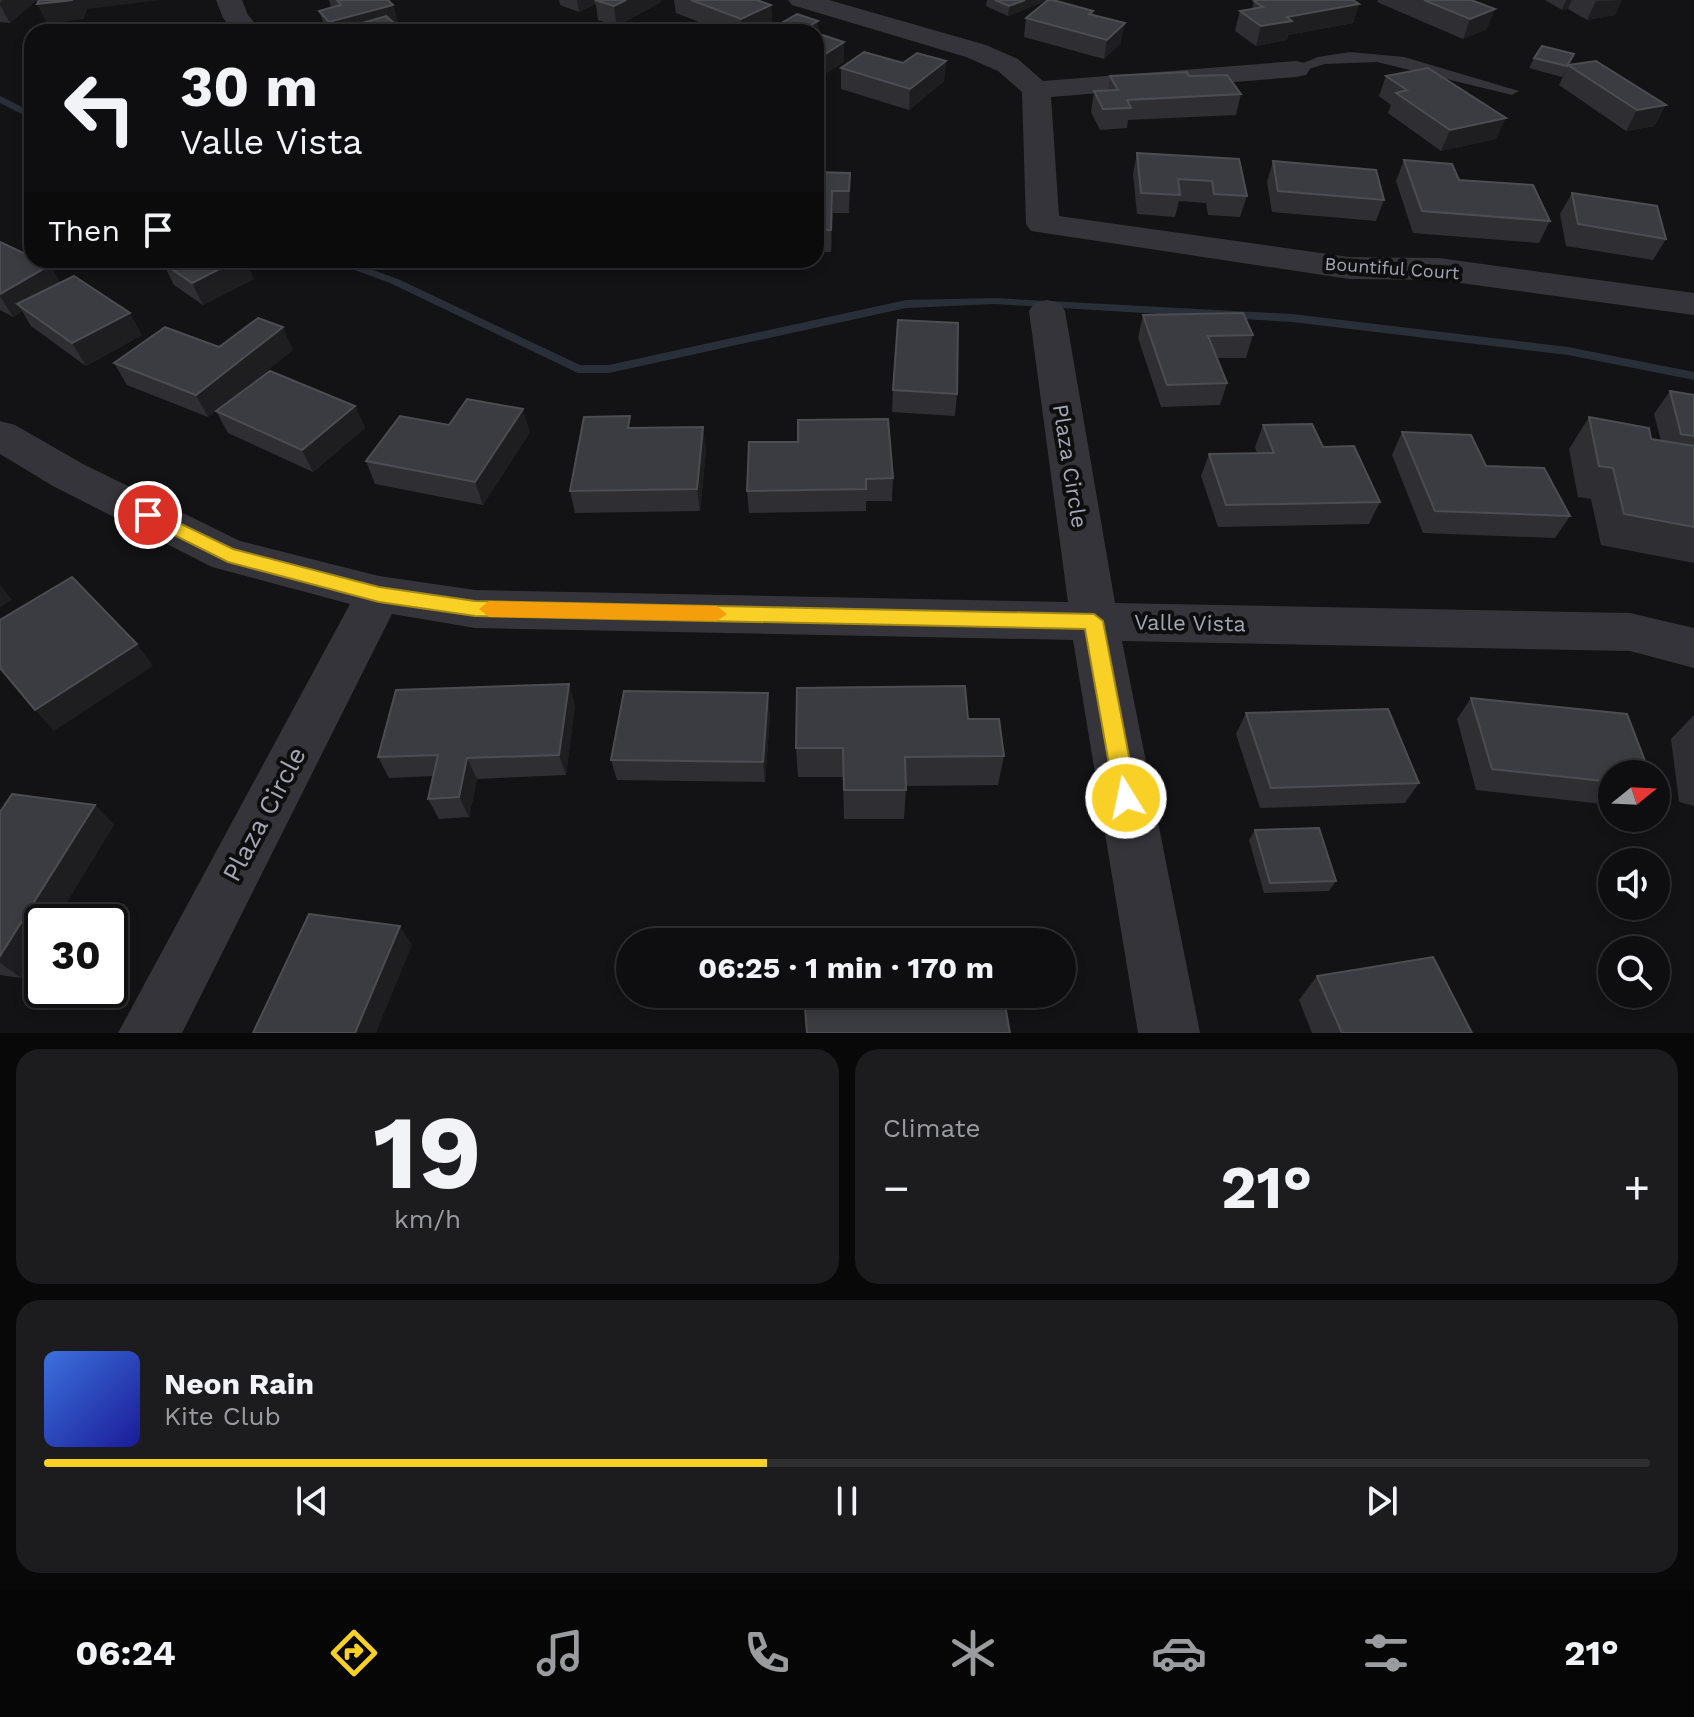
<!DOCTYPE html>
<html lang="en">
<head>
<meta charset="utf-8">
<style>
  :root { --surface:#0e0e10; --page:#1c1c1e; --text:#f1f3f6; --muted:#9b9c9f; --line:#2e2e30; --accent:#f9d126 }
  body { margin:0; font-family:"Work Sans",sans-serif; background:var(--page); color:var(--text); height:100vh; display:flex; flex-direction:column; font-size:30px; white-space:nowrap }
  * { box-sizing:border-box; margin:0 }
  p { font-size:26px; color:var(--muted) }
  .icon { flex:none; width:44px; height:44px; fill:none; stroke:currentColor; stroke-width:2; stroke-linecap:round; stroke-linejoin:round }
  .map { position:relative; height:1033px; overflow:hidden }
  .panel { display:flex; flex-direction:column; gap:16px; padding:16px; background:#080809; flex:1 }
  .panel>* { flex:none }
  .hud { position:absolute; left:24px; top:24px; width:800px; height:244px; border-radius:24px; box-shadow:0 4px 12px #0003,0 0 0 2px var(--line); background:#0e0e10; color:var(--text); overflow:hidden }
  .needle { width:52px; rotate:72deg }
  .fabs { position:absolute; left:1598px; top:760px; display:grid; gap:16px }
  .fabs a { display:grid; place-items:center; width:72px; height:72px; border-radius:50%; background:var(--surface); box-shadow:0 4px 12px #0003,0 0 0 2px var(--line); font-size:40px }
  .speed { position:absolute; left:24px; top:904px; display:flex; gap:16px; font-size:40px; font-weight:700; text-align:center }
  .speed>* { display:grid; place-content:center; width:104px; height:104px; border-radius:50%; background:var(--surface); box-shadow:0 4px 12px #0003,0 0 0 2px var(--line); line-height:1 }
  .speed .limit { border:4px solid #111; border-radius:12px; background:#fff; color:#111 }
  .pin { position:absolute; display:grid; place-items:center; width:68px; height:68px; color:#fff; margin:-34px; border:4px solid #fff; border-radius:50%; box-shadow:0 2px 8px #0007 }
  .me { position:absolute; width:88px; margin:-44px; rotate:350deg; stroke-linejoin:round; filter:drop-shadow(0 0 6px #0008) }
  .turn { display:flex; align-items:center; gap:28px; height:168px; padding:0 24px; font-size:36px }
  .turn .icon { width:104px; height:104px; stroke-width:2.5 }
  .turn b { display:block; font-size:56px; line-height:68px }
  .then { display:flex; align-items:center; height:76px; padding:0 24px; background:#0003; gap:16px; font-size:30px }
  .big { font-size:60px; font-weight:700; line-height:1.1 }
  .panel .tile { flex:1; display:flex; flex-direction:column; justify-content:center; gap:12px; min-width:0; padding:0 28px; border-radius:24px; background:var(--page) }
  .panel .dial { align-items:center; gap:0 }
  .dial b { font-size:104px; line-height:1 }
  .song { display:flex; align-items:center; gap:24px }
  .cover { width:96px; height:96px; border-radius:12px; background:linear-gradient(135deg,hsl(220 70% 55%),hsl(240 70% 35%)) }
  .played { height:8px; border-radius:4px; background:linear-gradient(90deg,var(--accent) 45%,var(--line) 45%) }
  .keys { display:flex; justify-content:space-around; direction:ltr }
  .heat { display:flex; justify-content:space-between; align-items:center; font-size:44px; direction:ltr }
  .panel .tiles { flex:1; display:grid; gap:16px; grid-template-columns:1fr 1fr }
  .tile:last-child { grid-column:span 2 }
  .trip { position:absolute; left:616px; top:928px; width:460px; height:80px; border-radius:40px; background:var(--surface); box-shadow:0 4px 12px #0003,0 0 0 2px var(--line); font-weight:700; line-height:80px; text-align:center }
  .tabs { display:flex; height:128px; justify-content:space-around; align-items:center; background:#060606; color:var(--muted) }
  .tabs .icon { width:56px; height:56px }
  .tabs .selected { color:var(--accent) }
  .tabs b { font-size:36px; color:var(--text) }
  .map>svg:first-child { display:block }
</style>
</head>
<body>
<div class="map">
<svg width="1694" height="1033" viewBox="0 0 1694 1033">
  <rect width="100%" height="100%" fill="#131315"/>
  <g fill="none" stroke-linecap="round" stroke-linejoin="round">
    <!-- stream -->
    <g fill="#292f39" fill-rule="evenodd">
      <polygon points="0,96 32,112 32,119 0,103"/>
      <polygon points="328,260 345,260 398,279 580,365 609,365 906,300 995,298 1292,314 1568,347 1694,372 1694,380 1568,355 1292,322 995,304 906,308 609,373 578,373 390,283"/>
    </g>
    <!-- lane -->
    <polygon fill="#34343a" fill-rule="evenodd" points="1350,52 1404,57 1519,91 1512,95 1377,62 1325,64 1296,73 1289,69 1318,57"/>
    <!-- street -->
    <g fill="#34343a" fill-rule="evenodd">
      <polygon points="216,0 242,0 248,15 262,32 234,32 223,18"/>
      <polygon points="788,0 829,0 986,45 1018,59 1043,81 1296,61 1306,63 1310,69 1306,75 1296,77 1051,97 1059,216 1349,257 1439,258 1694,293 1694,315 1439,280 1349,279 1031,231 1026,224 1022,92 998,71 966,57 792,5"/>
      <polygon points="1047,300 1060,303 1065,311 1115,603 1630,613 1694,628 1694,668 1630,651 1122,641 1200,1033 1138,1033 1073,640 475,628 392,614 182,1033 118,1033 350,604 212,567 53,486 0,454 0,421 15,425 83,464 240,541 379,576 475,590 1068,602 1029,311 1034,303"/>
    </g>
  </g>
  <!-- wall -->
  <g fill="#2f2f33">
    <polygon points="0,0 37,0 10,23 0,22"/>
    <polygon points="329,0 388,0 399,24 396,25 404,32 327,32 319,11 331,7"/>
    <polygon points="559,0 661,0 661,2 617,26 598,20 596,5 595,4 579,12 560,5"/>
    <polygon points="674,0 757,0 771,5 772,24 756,32 725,32 676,13"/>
    <polygon points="987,0 1048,0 1008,16 986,6"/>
    <polygon points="1378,0 1471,0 1487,29 1463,39 1377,2"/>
    <polygon points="1545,0 1622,0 1615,15 1587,20 1568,9 1562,10"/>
    <polygon points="1254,1 1359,4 1353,23 1288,35 1287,40 1256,46 1235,31 1240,11 1252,9"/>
    <polygon points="1093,11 1093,15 1121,43 1104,59 1024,37 1026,18"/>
    <polygon points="1534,58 1569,65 1596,61 1655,126 1626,131 1559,85 1565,72 1562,77 1529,68"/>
    <polygon points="946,61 944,81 909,110 841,89 841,68 903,63"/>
    <polygon points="1110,76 1189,76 1241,94 1236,115 1128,120 1127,128 1100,130 1091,112 1094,91 1108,91"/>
    <polygon points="1386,76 1496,139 1441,151 1388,113 1391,105 1379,96"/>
    <polygon points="1137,153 1239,159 1247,196 1240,217 1208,215 1206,203 1179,201 1175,217 1137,214 1133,174"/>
    <polygon points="1404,160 1550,221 1539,243 1413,233 1396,181"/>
    <polygon points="1273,161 1384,200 1376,221 1272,212 1267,182"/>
    <polygon points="816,172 850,173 849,213 833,213 831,252 816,252"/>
    <polygon points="1572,193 1666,239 1653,260 1566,246 1560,214"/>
    <polygon points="0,242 61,283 142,335 86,366 31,326 22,311 13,317 0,310"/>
    <polygon points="163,263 254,279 203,305 174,285"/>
    <polygon points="1143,315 1253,335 1246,358 1217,358 1227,383 1220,405 1161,407 1138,338"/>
    <polygon points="219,347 293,350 208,417 127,385 114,363"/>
    <polygon points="893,390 957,394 955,416 892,412"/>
    <polygon points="1670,391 1694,395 1694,563 1601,545 1591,499 1578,497 1569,449 1589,417 1651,439 1661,441 1654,414"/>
    <polygon points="355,406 365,428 313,472 228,433 216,411"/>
    <polygon points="449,425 530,432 483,505 375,484 366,461"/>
    <polygon points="1263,425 1380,502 1369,524 1218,527 1201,476 1209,454 1257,453 1255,447"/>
    <polygon points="632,428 706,450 700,511 575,513 570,491"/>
    <polygon points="1402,432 1486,466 1570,516 1555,538 1423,533 1392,455"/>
    <polygon points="749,442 893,478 892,501 866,501 866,511 749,513 747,491"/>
    <polygon points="1471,698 1612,774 1612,805 1476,790 1457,719"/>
    <polygon points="575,705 566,775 477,779 469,817 439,819 428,799 433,776 389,778 378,757"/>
    <polygon points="1246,713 1419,783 1405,803 1260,808 1236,734"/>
    <polygon points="770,714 765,782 617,780 611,760"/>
    <polygon points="1694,715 1694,806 1679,802 1671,739"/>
    <polygon points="968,719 1004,756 998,785 906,786 904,819 844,819 843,777 798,777 796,748"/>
    <polygon points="95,805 114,825 42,922 42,944 21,978 0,975 0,812"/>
    <polygon points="1255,830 1336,881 1329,891 1264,893 1249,840"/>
    <polygon points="1317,976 1472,1033 1312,1033 1299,1000"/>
  </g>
  <!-- shaded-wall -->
  <g fill="#1e1e21">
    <polygon points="3,0 37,0 10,23 0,5 0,3"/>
    <polygon points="73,0 160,0 87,9 84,19 47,24 37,4"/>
    <polygon points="577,0 594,0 595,4 579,12"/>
    <polygon points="626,0 661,0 661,2 617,26 614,6"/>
    <polygon points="1025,0 1048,0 1008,16 1009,6"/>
    <polygon points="1566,0 1572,0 1568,9 1562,10"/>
    <polygon points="1622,0 1615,15 1587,20 1596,1"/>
    <polygon points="1359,4 1353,23 1288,35 1287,40 1256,46 1261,26 1287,17"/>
    <polygon points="393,5 399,24 370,32 345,28 346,32 332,32 329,22"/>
    <polygon points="771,5 772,24 756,32 742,32 741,19"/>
    <polygon points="1495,9 1487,29 1463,39 1470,19"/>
    <polygon points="818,21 819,40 816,42 816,32 804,32 804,29"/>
    <polygon points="1125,23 1121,43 1104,59 1107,40"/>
    <polygon points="844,42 844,62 816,80 816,60"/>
    <polygon points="946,61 944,81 909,110 910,89"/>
    <polygon points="1666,105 1655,126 1626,131 1637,110"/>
    <polygon points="1506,118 1496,139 1441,151 1450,130"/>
    <polygon points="832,191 833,213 831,252 831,230"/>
    <polygon points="237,260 246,260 254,279 203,305 192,283"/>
    <polygon points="50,265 63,287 17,304 22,311 13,317 0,296 0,294"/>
    <polygon points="130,313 142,335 86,366 72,343"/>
    <polygon points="283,327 293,350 208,417 196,395"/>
    <polygon points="355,406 365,428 313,472 302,450"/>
    <polygon points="523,409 530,432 483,505 475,482"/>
    <polygon points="703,427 706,450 700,511 697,489"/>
    <polygon points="0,585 12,600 0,607"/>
    <polygon points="137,644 153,666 54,731 35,710"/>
    <polygon points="569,684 575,705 566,775 559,755"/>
    <polygon points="768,693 770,714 765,782 763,762"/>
    <polygon points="467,758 477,779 469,817 459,797"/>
    <polygon points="95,805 114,825 55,922 42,922 42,944 21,978 0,963 0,956"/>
    <polygon points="400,926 412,945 376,1033 355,1033"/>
  </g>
  <!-- building -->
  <g fill="#3b3c41" stroke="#4c4c53" stroke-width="2">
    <polygon points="39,0 73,0 37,4"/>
    <polygon points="337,0 388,0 393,5 329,22 319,11 341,5"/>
    <polygon points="595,0 626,0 614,6"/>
    <polygon points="691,0 757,0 771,5 741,19"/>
    <polygon points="995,0 1025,0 1009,6"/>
    <polygon points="1048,0 1053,0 1093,11 1089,14 1125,23 1107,40 1026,18"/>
    <polygon points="1257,0 1353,0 1359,4 1287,17 1292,21 1261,26 1240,11 1263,7 1254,1"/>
    <polygon points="1424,0 1471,0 1495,9 1470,19"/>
    <polygon points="797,14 818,21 804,29 813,32 766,32"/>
    <polygon points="386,16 404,32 349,32 345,28"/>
    <polygon points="816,33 844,42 816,60"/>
    <polygon points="1542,46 1574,54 1567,66 1534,58"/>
    <polygon points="864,52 903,63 917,53 946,61 910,89 841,68"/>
    <polygon points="1596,61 1666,105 1637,110 1568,65"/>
    <polygon points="1428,68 1506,118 1450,130 1396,93 1407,90 1386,76"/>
    <polygon points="1187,72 1189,76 1227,75 1241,94 1127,100 1131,108 1103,109 1094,91 1118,90 1110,76"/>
    <polygon points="1137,153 1239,159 1247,196 1214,194 1212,181 1178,179 1180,195 1141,193"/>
    <polygon points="1404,160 1452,164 1459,180 1533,185 1550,221 1422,211"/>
    <polygon points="1273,161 1376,170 1384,200 1278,191"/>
    <polygon points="816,172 850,173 849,191 832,191 831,230 816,230"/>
    <polygon points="1572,193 1657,206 1666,239 1578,224"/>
    <polygon points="0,242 32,257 32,260 39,260 50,265 0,294"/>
    <polygon points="170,260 237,260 192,283 163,263"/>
    <polygon points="74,276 130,313 72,343 17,304"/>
    <polygon points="1243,313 1253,335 1208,336 1227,383 1167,385 1143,315"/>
    <polygon points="258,318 283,327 196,395 114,363 165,327 219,347"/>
    <polygon points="898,320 958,323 957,394 893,390"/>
    <polygon points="270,371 355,406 302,450 216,411"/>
    <polygon points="1670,391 1694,395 1694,436 1681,434"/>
    <polygon points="467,399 523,409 475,482 366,461 400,416 449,425"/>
    <polygon points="630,416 628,428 703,427 697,489 570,491 584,417"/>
    <polygon points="1589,417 1649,428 1651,439 1694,446 1694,527 1624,514 1613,468 1599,466"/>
    <polygon points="888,419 893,478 866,479 866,489 747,491 749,442 798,442 798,420"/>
    <polygon points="1312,424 1323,447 1354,446 1380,502 1226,505 1209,454 1274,453 1263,425"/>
    <polygon points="1402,432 1471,435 1486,466 1544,468 1570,516 1435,511"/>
    <polygon points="72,577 137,644 35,710 0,668 0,620"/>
    <polygon points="569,684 559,755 467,758 459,797 428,799 438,755 378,757 396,690"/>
    <polygon points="965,686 968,719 999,719 1004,756 905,757 906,790 844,790 843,748 796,748 797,688"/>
    <polygon points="624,691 768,693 763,762 611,760"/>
    <polygon points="1471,698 1627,714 1650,774 1612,774 1612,782 1492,769"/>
    <polygon points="1388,709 1419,783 1271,788 1246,713"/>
    <polygon points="12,794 95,805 0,956 0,812"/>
    <polygon points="1319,828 1336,881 1270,883 1255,830"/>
    <polygon points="309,914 400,926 355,1033 253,1033"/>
    <polygon points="1433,957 1472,1033 1342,1033 1317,976"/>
    <polygon points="804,994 1003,994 1010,1033 807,1033"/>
  </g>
  <!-- route -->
  <polygon fill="#f9d126" stroke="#a28819" stroke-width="2" points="148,508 233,549 379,587 475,601 1094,614 1103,621 1137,798 1134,805 1126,808 1118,805 1115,798 1085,629 475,616 379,602 228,562 142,519 139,515"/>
  <!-- slow -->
  <polygon fill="#f59e0b" points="489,601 717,606 727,614 717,621 489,617 479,609"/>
  <g text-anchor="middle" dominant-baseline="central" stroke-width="8" stroke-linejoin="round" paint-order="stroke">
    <!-- far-street labels -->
    <g font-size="18" fill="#a4a6b6" stroke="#0e0e0f">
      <text transform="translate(1392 268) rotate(4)">Bountiful Court</text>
    </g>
    <!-- street labels -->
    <g font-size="22" fill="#a4a6b6" stroke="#0e0e0f">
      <text transform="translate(1070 466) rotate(81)">Plaza Circle</text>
      <text transform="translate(1190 623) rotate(1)">Valle Vista</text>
    </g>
    <!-- near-street labels -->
    <g font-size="26" fill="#a4a6b6" stroke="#0e0e0f">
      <text transform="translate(264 814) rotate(-62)">Plaza Circle</text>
    </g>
  </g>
</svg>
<div class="fabs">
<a><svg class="needle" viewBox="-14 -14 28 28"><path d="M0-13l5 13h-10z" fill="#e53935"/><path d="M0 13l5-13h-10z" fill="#9b9c9f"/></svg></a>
<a><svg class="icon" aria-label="sound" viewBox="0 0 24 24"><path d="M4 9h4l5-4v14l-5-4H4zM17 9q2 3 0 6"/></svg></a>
<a><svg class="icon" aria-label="search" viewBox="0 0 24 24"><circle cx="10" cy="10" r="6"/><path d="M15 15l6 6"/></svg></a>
</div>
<div class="speed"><div class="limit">30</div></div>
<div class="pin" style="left:148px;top:515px;background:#d93025"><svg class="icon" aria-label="arrive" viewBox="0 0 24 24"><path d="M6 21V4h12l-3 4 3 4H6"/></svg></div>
<svg class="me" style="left:1126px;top:798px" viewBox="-20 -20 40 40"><circle r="17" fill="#f9d126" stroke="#fff" stroke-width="3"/><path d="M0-11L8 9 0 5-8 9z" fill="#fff"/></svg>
<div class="trip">06:25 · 1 min · 170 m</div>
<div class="hud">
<div class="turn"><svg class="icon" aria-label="left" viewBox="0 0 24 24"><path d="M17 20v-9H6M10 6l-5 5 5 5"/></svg><div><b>30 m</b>Valle Vista</div></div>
<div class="then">Then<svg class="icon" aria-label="arrive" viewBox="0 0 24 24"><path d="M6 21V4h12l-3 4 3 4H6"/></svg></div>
</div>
</div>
<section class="panel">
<div class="tiles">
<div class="tile dial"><b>19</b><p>km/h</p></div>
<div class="tile"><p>Climate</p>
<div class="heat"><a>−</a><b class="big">21°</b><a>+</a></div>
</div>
<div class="tile">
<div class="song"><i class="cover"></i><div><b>Neon Rain</b><p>Kite Club</p></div></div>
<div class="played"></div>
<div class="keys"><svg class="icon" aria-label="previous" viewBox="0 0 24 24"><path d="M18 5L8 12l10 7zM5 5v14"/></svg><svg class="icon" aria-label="pause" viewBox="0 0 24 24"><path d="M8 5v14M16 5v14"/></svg><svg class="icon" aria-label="next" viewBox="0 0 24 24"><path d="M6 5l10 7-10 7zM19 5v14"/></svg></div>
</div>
</div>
</section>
<nav class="tabs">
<b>06:24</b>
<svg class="icon selected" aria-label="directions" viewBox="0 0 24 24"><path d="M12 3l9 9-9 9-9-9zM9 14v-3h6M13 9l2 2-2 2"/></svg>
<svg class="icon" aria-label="music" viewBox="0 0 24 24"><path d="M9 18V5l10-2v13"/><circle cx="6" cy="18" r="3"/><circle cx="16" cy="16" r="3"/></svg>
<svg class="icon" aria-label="phone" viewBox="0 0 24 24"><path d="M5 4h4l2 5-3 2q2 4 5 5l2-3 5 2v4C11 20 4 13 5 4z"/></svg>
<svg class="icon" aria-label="climate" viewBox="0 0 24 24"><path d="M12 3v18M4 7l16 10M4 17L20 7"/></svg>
<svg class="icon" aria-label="car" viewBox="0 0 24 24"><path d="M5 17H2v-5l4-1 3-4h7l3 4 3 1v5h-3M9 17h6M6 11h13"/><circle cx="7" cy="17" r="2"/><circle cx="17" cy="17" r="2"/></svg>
<svg class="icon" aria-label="filters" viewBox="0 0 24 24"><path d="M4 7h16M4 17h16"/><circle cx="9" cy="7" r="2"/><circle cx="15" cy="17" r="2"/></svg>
<b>21°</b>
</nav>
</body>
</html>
